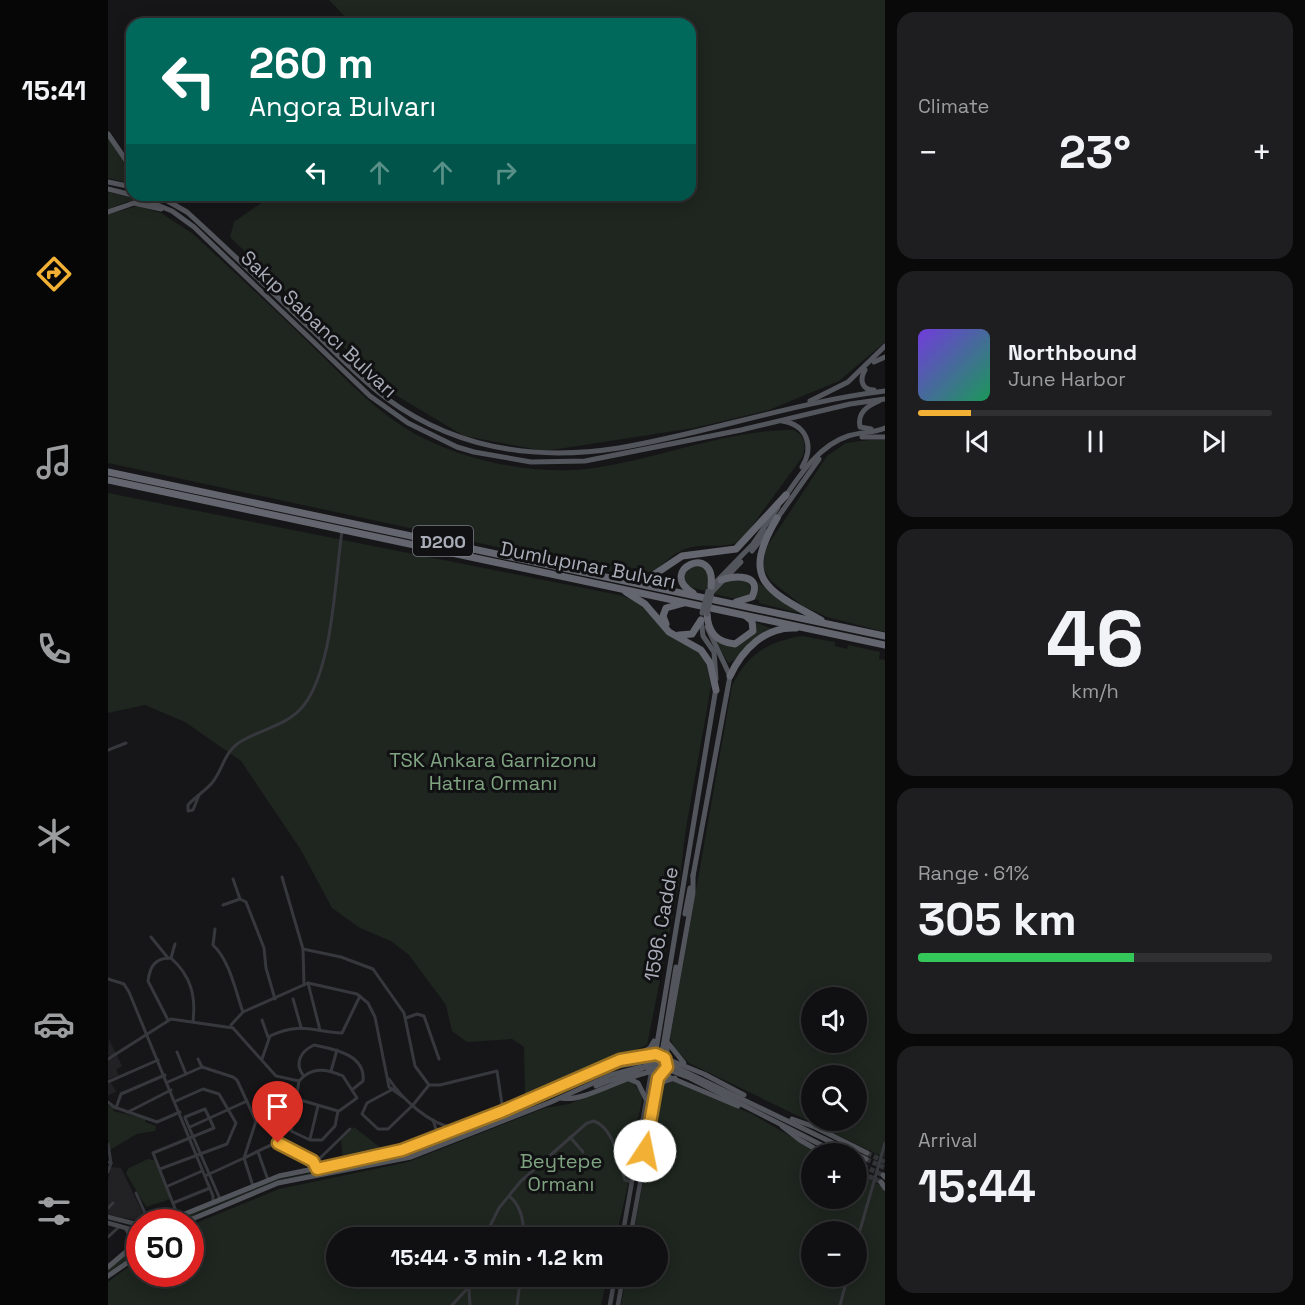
<!DOCTYPE html>
<html lang="en">
<head>
<meta charset="utf-8">
<style>
  :root { --surface:#101012; --page:#1e1e20; --text:#f1f3f6; --muted:#9c9d9f; --line:#303032; --accent:#f2b134 }
  body { margin:0; font-family:"Space Grotesk",sans-serif; background:var(--page); color:var(--text); height:100vh; display:flex; flex-direction:column; font-size:22px; white-space:nowrap }
  * { box-sizing:border-box; margin:0 }
  p { font-size:20px; color:var(--muted) }
  .icon { flex:none; width:33px; height:33px; fill:none; stroke:currentColor; stroke-width:2; stroke-linecap:round; stroke-linejoin:round }
  .map { position:relative; flex:1; overflow:hidden }
  .sheet { display:flex; flex-direction:column; gap:12px; padding:12px; background:#09090a; width:420px }
  .sheet>* { flex:none }
  .banner { position:absolute; left:18px; top:18px; width:570px; height:183px; border-radius:18px; box-shadow:0 3px 15px #0003,0 0 0 2px var(--line); background:#00695c; color:#fff; overflow:hidden }
  .tools { position:absolute; left:693px; top:987px; display:grid; gap:12px }
  .tools a { display:grid; place-items:center; width:66px; height:66px; border-radius:50%; background:var(--surface); box-shadow:0 3px 15px #0003,0 0 0 2px var(--line); font-size:30px }
  .speed { position:absolute; left:18px; top:1209px; display:flex; gap:12px; font-size:30px; font-weight:700; text-align:center }
  .speed>* { display:grid; place-content:center; width:78px; height:78px; border-radius:50%; background:var(--surface); box-shadow:0 3px 15px #0003,0 0 0 2px var(--line); line-height:1 }
  .speed .limit { border:9px solid #d22; background:#fff; color:#111 }
  .pin { position:absolute; display:grid; place-items:center; width:51px; height:51px; color:#fff; margin:-62px -26px; border-radius:50% 50% 50% 0; rotate:-45deg; box-shadow:0 0 6px #0007 }
  .pin .icon { rotate:45deg }
  .me { position:absolute; width:66px; margin:-33px; rotate:11deg; stroke-linejoin:round; filter:drop-shadow(0 0 4px #0008) }
  .turn { display:flex; align-items:center; gap:21px; height:126px; padding:0 24px; font-size:27px }
  .turn .icon { width:78px; height:78px; stroke-width:2.5 }
  .turn b { display:block; font-size:42px; line-height:51px }
  .lanes { display:flex; align-items:center; height:57px; padding:0 24px; background:#0003; justify-content:center; gap:30px; direction:ltr }
  .lanes .off { opacity:.35 }
  .big { font-size:45px; font-weight:600; line-height:1.1 }
  .sheet .card { flex:1; display:flex; flex-direction:column; justify-content:center; gap:9px; min-width:0; padding:0 21px; border-radius:18px; background:var(--page) }
  .sheet .dial { align-items:center; gap:0 }
  .dial b { font-size:78px; line-height:1 }
  .song { display:flex; align-items:center; gap:18px }
  .cover { width:72px; height:72px; border-radius:9px; background:linear-gradient(135deg,hsl(260 70% 55%),hsl(150 70% 35%)) }
  .played { height:6px; border-radius:3px; background:linear-gradient(90deg,var(--accent) 15%,var(--line) 15%) }
  .keys { display:flex; justify-content:space-around; direction:ltr }
  .heat { display:flex; justify-content:space-between; align-items:center; font-size:33px; direction:ltr }
  .charge { height:9px; border-radius:4px; background:linear-gradient(90deg,#34c759 61%,var(--line) 0) }
  .trip { position:absolute; left:218px; top:1227px; width:342px; height:60px; border-radius:30px; background:var(--surface); box-shadow:0 3px 15px #0003,0 0 0 2px var(--line); font-weight:600; line-height:60px; text-align:center }
  main { display:flex; flex:1; min-height:0 }
  .dock { display:flex; flex-direction:column; width:108px; justify-content:space-around; align-items:center; background:#060607; color:var(--muted) }
  .dock .icon { width:42px; height:42px }
  .dock .selected { color:var(--accent) }
  .dock b { font-size:27px; color:var(--text) }
  .map>svg:first-child { display:block }
</style>
</head>
<body>
<main>
<nav class="dock">
<b>15:41</b>
<svg class="icon selected" aria-label="directions" viewBox="0 0 24 24"><path d="M12 3l9 9-9 9-9-9zM9 14v-3h6M13 9l2 2-2 2"/></svg>
<svg class="icon" aria-label="music" viewBox="0 0 24 24"><path d="M9 18V5l10-2v13"/><circle cx="6" cy="18" r="3"/><circle cx="16" cy="16" r="3"/></svg>
<svg class="icon" aria-label="phone" viewBox="0 0 24 24"><path d="M5 4h4l2 5-3 2q2 4 5 5l2-3 5 2v4C11 20 4 13 5 4z"/></svg>
<svg class="icon" aria-label="climate" viewBox="0 0 24 24"><path d="M12 3v18M4 7l16 10M4 17L20 7"/></svg>
<svg class="icon" aria-label="car" viewBox="0 0 24 24"><path d="M5 17H2v-5l4-1 3-4h7l3 4 3 1v5h-3M9 17h6M6 11h13"/><circle cx="7" cy="17" r="2"/><circle cx="17" cy="17" r="2"/></svg>
<svg class="icon" aria-label="filters" viewBox="0 0 24 24"><path d="M4 7h16M4 17h16"/><circle cx="9" cy="7" r="2"/><circle cx="15" cy="17" r="2"/></svg>
</nav>
<div class="map">
<svg width="777" height="1305" viewBox="0 0 777 1305">
  <rect width="100%" height="100%" fill="#161618"/>
  <!-- built -->
  <g fill="#222225">
    <polygon points="1,1039 14,1066 8,1070 11,1075 1,1079 8,1092 0,1095 0,1060 3,1058 0,1054"/>
    <polygon points="3,1167 13,1168 39,1222 0,1215 0,1180"/>
  </g>
  <!-- green -->
  <g fill="#1e261f" fill-rule="evenodd">
    <polygon points="221,0 777,0 777,342 731,381 661,410 586,428 437,451 356,436 281,391 122,237 126,222 153,203 152,195 582,195 582,24 244,24"/>
    <polygon points="0,137 24,172 24,184 0,178"/>
    <polygon points="0,192 36,201 18,202 0,209"/>
    <path d="M30 206 53 213 84 233C124 270 164 307 203 345 232 373 260 404 294 426 345 459 425 477 486 468 553 458 617 430 686 430 697 437 698 443 695 456L633 541C615 550 596 542 577 549 559 555 549 576 529 577L0 463V214Z"/>
    <polygon points="761,440 777,440 777,632 719,617 695,606 663,581 655,568 658,548 719,456 738,443"/>
    <polygon points="0,493 511,595 536,603 558,630 597,656 603,686 578,828 571,885 539,1045 417,1095 416,1047 404,1039 359,1042 344,1031 338,1005 301,955 283,941 252,928 224,908 193,850 133,761 77,722 37,705 0,713"/>
    <polygon points="584,565 597,567 602,579 598,591 581,587 575,582 578,570"/>
    <polygon points="622,579 639,581 643,589 641,595 633,600 606,594 611,585"/>
    <polygon points="648,581 695,614 651,603 651,600 645,599"/>
    <path d="M645 621 664 629C655 636 628 662 620 663L607 640 618 644 640 638Z"/>
    <path d="M694 636 727 642V646L739 649 740 645 772 652 771 659 777 660V1158L581 1063 567 1049 562 1038 624 686C639 654 659 642 694 636ZM704 998H748V1042H704ZM704 1076H748V1120H704Z"/>
    <polygon points="518,1080 525,1083 535,1095 520,1169 522,1176 508,1237 228,1238 228,1276 499,1277 493,1305 0,1305 0,1282 31,1259 32,1274 82,1274 83,1225 171,1189 300,1162 437,1108 461,1104"/>
    <path d="M566 1081 644 1114 711 1153 704 1154V1198H748L749 1172 771 1185 773 1180 777 1182V1305H513L518 1277 549 1276V1238L525 1237 551 1093 556 1085ZM704 1232H748V1276H704Z"/>
    <polygon points="451,1090 453,1094 346,1138 343,1132"/>
    <polygon points="0,1105 6,1108 5,1111 38,1119 37,1122 48,1126 47,1131 29,1134 0,1151"/>
    <polygon points="246,1127 278,1152 235,1160 233,1140"/>
    <polygon points="328,1138 330,1144 293,1157 168,1181 92,1212 73,1222 62,1222 168,1180 287,1156"/>
    <polygon points="40,1159 46,1160 63,1199 38,1207 18,1173 21,1168"/>
    <polygon points="31,1243 31,1251 0,1273 0,1270"/>
  </g>
  <g fill="none" stroke-linecap="round" stroke-linejoin="round">
    <!-- primary-tunnel -->
    <g stroke="#333438" stroke-width="5" stroke-dasharray="5 2.5" stroke-linecap="butt">
      <polyline points="759,1153 777,1162"/>
      <polyline points="758,1159 777,1168"/>
      <polyline points="755,1166 775,1175"/>
      <polyline points="754,1173 773,1182"/>
    </g>
    <!-- street -->
    <g stroke="#37383d" stroke-width="3">
      <polyline points="0,750 18,743"/>
      <path d="M91 795 85 810 80 811V805C87 797 97 791 104 783 114 771 116 754 129 744 150 729 179 727 196 705 225 667 227 579 234 531"/>
      <polyline points="174,877 195,949 196,985"/>
      <polyline points="125,879 132,899"/>
      <polyline points="115,905 132,899 138,902 156,948 158,968 167,999"/>
      <path d="M107 929 105 945C122 961 127 990 135 1012"/>
      <polyline points="43,937 60,958"/>
      <polyline points="195,949 233,957 265,969 296,1013 307,1066 321,1085"/>
      <path d="M63 958C83 976 88 996 85 1021"/>
      <polyline points="0,979 16,984 21,992 105,1196 105,1202"/>
      <polyline points="200,983 212,1030"/>
      <polyline points="185,999 193,1027"/>
      <polyline points="298,1018 309,1014 316,1016 331,1059"/>
      <path d="M60 1020 40 981C42 966 47 958 63 958L67 944"/>
      <polyline points="154,1020 160,1037"/>
      <polyline points="123,1025 135,1012 200,983 249,994 260,1003 267,1017 281,1087 295,1097"/>
      <polyline points="125,1028 168,1076 191,1081"/>
      <polyline points="69,1052 78,1074"/>
      <polyline points="0,1059 63,1019 125,1028"/>
      <polyline points="90,1059 94,1067"/>
      <path d="M154 1059 162 1036C191 1022 204 1031 234 1033L252 996"/>
      <polyline points="223,1071 229,1050"/>
      <path d="M195 1075C186 1063 193 1051 206 1045 225 1049 258 1054 255 1081L245 1089"/>
      <path d="M281 1079C294 1099 321 1124 346 1128"/>
      <path d="M191 1081C204 1066 219 1069 235 1076L249 1098 231 1111"/>
      <polyline points="0,1082 50,1060"/>
      <polyline points="60,1082 94,1067 125,1077 129,1080 148,1121 136,1158 97,1176"/>
      <polyline points="321,1085 332,1085 389,1071 395,1111"/>
      <polyline points="287,1088 259,1103 254,1114 270,1129 280,1129 305,1105 321,1085"/>
      <polyline points="189,1099 230,1111 227,1126 214,1140 202,1140 183,1131 191,1081"/>
      <polyline points="0,1102 6,1107 49,1122 72,1112"/>
      <polyline points="8,1108 13,1094 57,1075"/>
      <polyline points="20,1112 63,1090"/>
      <polyline points="77,1118 112,1199"/>
      <polyline points="325,1120 330,1135"/>
      <polyline points="82,1127 139,1101"/>
      <polyline points="462,1137 475,1152"/>
      <polyline points="202,1139 210,1106"/>
      <polyline points="0,1144 3,1163 0,1162"/>
      <polyline points="150,1152 160,1180"/>
      <polyline points="207,1163 242,1129"/>
      <polyline points="52,1169 119,1144 128,1123 111,1094 95,1089 68,1101"/>
      <polyline points="0,1172 3,1163"/>
      <polyline points="60,1186 94,1171"/>
      <path d="M145 1186 136 1158C166 1145 163 1137 194 1155 200 1158 206 1160 208 1167"/>
      <polyline points="28,1193 41,1222"/>
      <path d="M401 1196C413 1205 416 1223 416 1238"/>
      <polyline points="65,1203 102,1188"/>
      <polyline points="0,1208 5,1203"/>
      <polyline points="70,1216 45,1153 106,1128 97,1109 77,1117"/>
      <polyline points="0,1237 12,1226"/>
      <path d="M376 1238 391 1208 413 1181 479 1123 486 1121C507 1129 510 1161 517 1180L524 1182"/>
      <polyline points="748,1244 777,1143"/>
      <polyline points="360,1276 362,1305"/>
      <polyline points="344,1305 359,1289"/>
      <polyline points="409,1305 413,1276"/>
      <polyline points="732,1305 740,1276"/>
    </g>
    <!-- secondary -->
    <g stroke="#45474d" stroke-width="4.5">
      <polyline points="0,1217 32,1225"/>
      <polyline points="0,1223 32,1232"/>
      <polyline points="18,1228 23,1237 20,1249"/>
      <polyline points="514,1238 543,1073"/>
      <polyline points="522,1238 552,1075"/>
      <polyline points="502,1305 507,1276"/>
      <polyline points="510,1305 515,1276"/>
    </g>
    <!-- primary -->
    <g stroke="#53555c" stroke-width="5">
      <polyline points="0,134 24,169"/>
      <polyline points="0,182 24,187"/>
      <polyline points="0,189 24,195"/>
      <polyline points="25,195 64,211 86,227 262,396 300,423 349,447 366,452 423,462 477,461 633,430 742,404 777,399"/>
      <path d="M49 195 79 212C122 251 163 291 205 331 229 354 252 379 278 398 347 449 428 461 511 448 600 433 687 402 777 391"/>
      <polyline points="0,212 26,203 53,209"/>
      <polyline points="766,362 777,357"/>
      <path d="M757 370C751 380 754 390 766 390"/>
      <polyline points="702,401 740,382 777,346"/>
      <path d="M674 421C700 425 706 447 694 467"/>
      <path d="M763 429 752 427C749 413 759 406 771 401"/>
      <polyline points="754,437 777,437"/>
      <path d="M677 497C693 473 712 445 740 436 752 432 765 433 777 428"/>
      <polyline points="668,520 711,459"/>
      <polyline points="644,551 659,532"/>
      <polyline points="603,587 645,544 670,507"/>
      <polyline points="604,592 633,562"/>
      <polyline points="593,620 595,636 606,652 608,679"/>
      <polyline points="585,875 585,893 559,1040 559,1067 554,1074 542,1072 538,1064 548,1050 608,688"/>
      <polyline points="585,876 622,676 599,627"/>
      <polyline points="577,914 582,888"/>
      <polyline points="560,1043 576,1063"/>
      <polyline points="532,1054 542,1048 546,1041"/>
      <polyline points="559,1059 596,1074 636,1095"/>
      <polyline points="563,1065 748,1154"/>
      <polyline points="561,1070 582,1078 731,1154"/>
      <polyline points="554,1074 630,1106"/>
      <polyline points="519,1078 530,1083 538,1099"/>
      <polyline points="458,1085 510,1066 533,1062"/>
      <polyline points="547,1095 555,1082 567,1078"/>
      <path d="M453 1098C475 1103 516 1076 542 1072"/>
      <polyline points="684,1119 707,1127 759,1153"/>
      <polyline points="674,1126 692,1140 716,1154"/>
      <polyline points="748,1154 758,1159"/>
      <polyline points="748,1163 755,1166"/>
      <polyline points="748,1170 754,1173"/>
      <polyline points="775,1175 777,1177"/>
      <polyline points="773,1182 777,1188"/>
      <polyline points="57,1222 171,1176 284,1153 395,1111 512,1060 544,1055"/>
      <polyline points="77,1222 170,1183 303,1157 443,1102 503,1075 533,1067"/>
      <polyline points="0,1267 32,1240"/>
      <polyline points="0,1276 32,1254"/>
    </g>
    <!-- highway -->
    <g stroke="#63666e" stroke-width="7">
      <polyline points="0,472 777,636"/>
      <polyline points="0,480 777,645"/>
      <path d="M669 518C633 579 657 590 713 620"/>
      <path d="M613 580C627 575 655 574 644 597L628 602"/>
      <polyline points="530,581 544,576 574,556 628,549 678,495"/>
      <polyline points="518,592 537,604 561,632 593,650 602,663 608,690"/>
      <path d="M585 593C548 571 609 541 603 587"/>
      <path d="M599 614C600 632 608 642 627 644L645 631 644 621 638 616"/>
      <polyline points="558,624 555,616 558,608 576,603"/>
      <polyline points="571,635 584,634 593,620"/>
      <path d="M622 676C634 650 657 626 688 628"/>
    </g>
    <!-- primary-bridge -->
    <g stroke="#53555c" stroke-width="5">
      <polyline points="594,613 600,591"/>
      <polyline points="599,614 604,592"/>
      <polyline points="533,1062 563,1065"/>
      <polyline points="537,1067 561,1070"/>
      <path d="M488 1086C511 1075 544 1073 555 1047L568 967"/>
    </g>
  </g>
  <g fill="none" stroke-linecap="round" stroke-linejoin="round">
    <defs>
      <polyline id="route" points="170,1143 205,1161 209,1169 294,1150 395,1111 512,1060 548,1054 557,1058 559,1067 550,1078 537,1151"/>
    </defs>
    <!-- route casing -->
    <use href="#route" stroke="#9d7322" stroke-width="15"/>
    <!-- route -->
    <use href="#route" stroke="#f2b134" stroke-width="10"/>
  </g>
  <g text-anchor="middle" dominant-baseline="central" stroke-width="6" stroke-linejoin="round" paint-order="stroke">
    <!-- shield labels -->
    <rect fill="#111113" stroke="#7b7e86" stroke-width="1.5" x="305" y="526" width="60" height="30" rx="4.5"/>
    <g font-size="18" font-weight="bold" fill="#a8adb8">
      <text x="335" y="541">D200</text>
    </g>
    <!-- street labels -->
    <g font-size="20" fill="#a8adb8" stroke="#111113">
      <text transform="translate(211 324) rotate(43)">Sakıp Sabancı Bulvarı</text>
      <text transform="translate(480 565) rotate(11)">Dumlupınar Bulvarı</text>
      <text transform="translate(553 924) rotate(-80)">1596. Cadde</text>
    </g>
    <!-- park labels -->
    <g font-size="20" fill="#7fa381" stroke="#111113">
      <text x="385" y="760">TSK Ankara Garnizonu<tspan x="385" dy="23">Hatıra Ormanı</tspan></text>
      <text x="453" y="1161">Beytepe<tspan x="453" dy="23">Ormanı</tspan></text>
    </g>
  </g>
</svg>
<div class="tools">
<a><svg class="icon" aria-label="sound" viewBox="0 0 24 24"><path d="M4 9h4l5-4v14l-5-4H4zM17 9q2 3 0 6"/></svg></a>
<a><svg class="icon" aria-label="search" viewBox="0 0 24 24"><circle cx="10" cy="10" r="6"/><path d="M15 15l6 6"/></svg></a>
<a>+</a>
<a>−</a>
</div>
<div class="speed"><div class="limit">50</div></div>
<div class="pin" style="left:170px;top:1143px;background:#d93025"><svg class="icon" aria-label="arrive" viewBox="0 0 24 24"><path d="M6 21V4h12l-3 4 3 4H6"/></svg></div>
<svg class="me" style="left:537px;top:1151px" viewBox="-20 -20 40 40"><circle r="19" fill="#fff"/><path d="M0-13L10 11 0 6-10 11z" fill="#f2b134"/></svg>
<div class="trip">15:44 · 3 min · 1.2 km</div>
<div class="banner">
<div class="turn"><svg class="icon" aria-label="left" viewBox="0 0 24 24"><path d="M17 20v-9H6M10 6l-5 5 5 5"/></svg><div><b>260 m</b>Angora Bulvarı</div></div>
<div class="lanes"><svg class="icon" aria-label="left" viewBox="0 0 24 24"><path d="M17 20v-9H6M10 6l-5 5 5 5"/></svg><svg class="icon off" aria-label="ahead" viewBox="0 0 24 24"><path d="M12 20V5M6 11l6-6 6 6"/></svg><svg class="icon off" aria-label="ahead" viewBox="0 0 24 24"><path d="M12 20V5M6 11l6-6 6 6"/></svg><svg class="icon off" aria-label="right" viewBox="0 0 24 24"><path d="M7 20v-9h11M14 6l5 5-5 5"/></svg></div>
</div>
</div>
<section class="sheet">
<div class="card"><p>Climate</p>
<div class="heat"><a>−</a><b class="big">23°</b><a>+</a></div>
</div>
<div class="card">
<div class="song"><i class="cover"></i><div><b>Northbound</b><p>June Harbor</p></div></div>
<div class="played"></div>
<div class="keys"><svg class="icon" aria-label="previous" viewBox="0 0 24 24"><path d="M18 5L8 12l10 7zM5 5v14"/></svg><svg class="icon" aria-label="pause" viewBox="0 0 24 24"><path d="M8 5v14M16 5v14"/></svg><svg class="icon" aria-label="next" viewBox="0 0 24 24"><path d="M6 5l10 7-10 7zM19 5v14"/></svg></div>
</div>
<div class="card dial"><b>46</b><p>km/h</p></div>
<div class="card"><p>Range · 61%</p><b class="big">305 km</b><div class="charge"></div></div>
<div class="card"><p>Arrival</p><b class="big">15:44</b></div>
</section>
</main>
</body>
</html>
